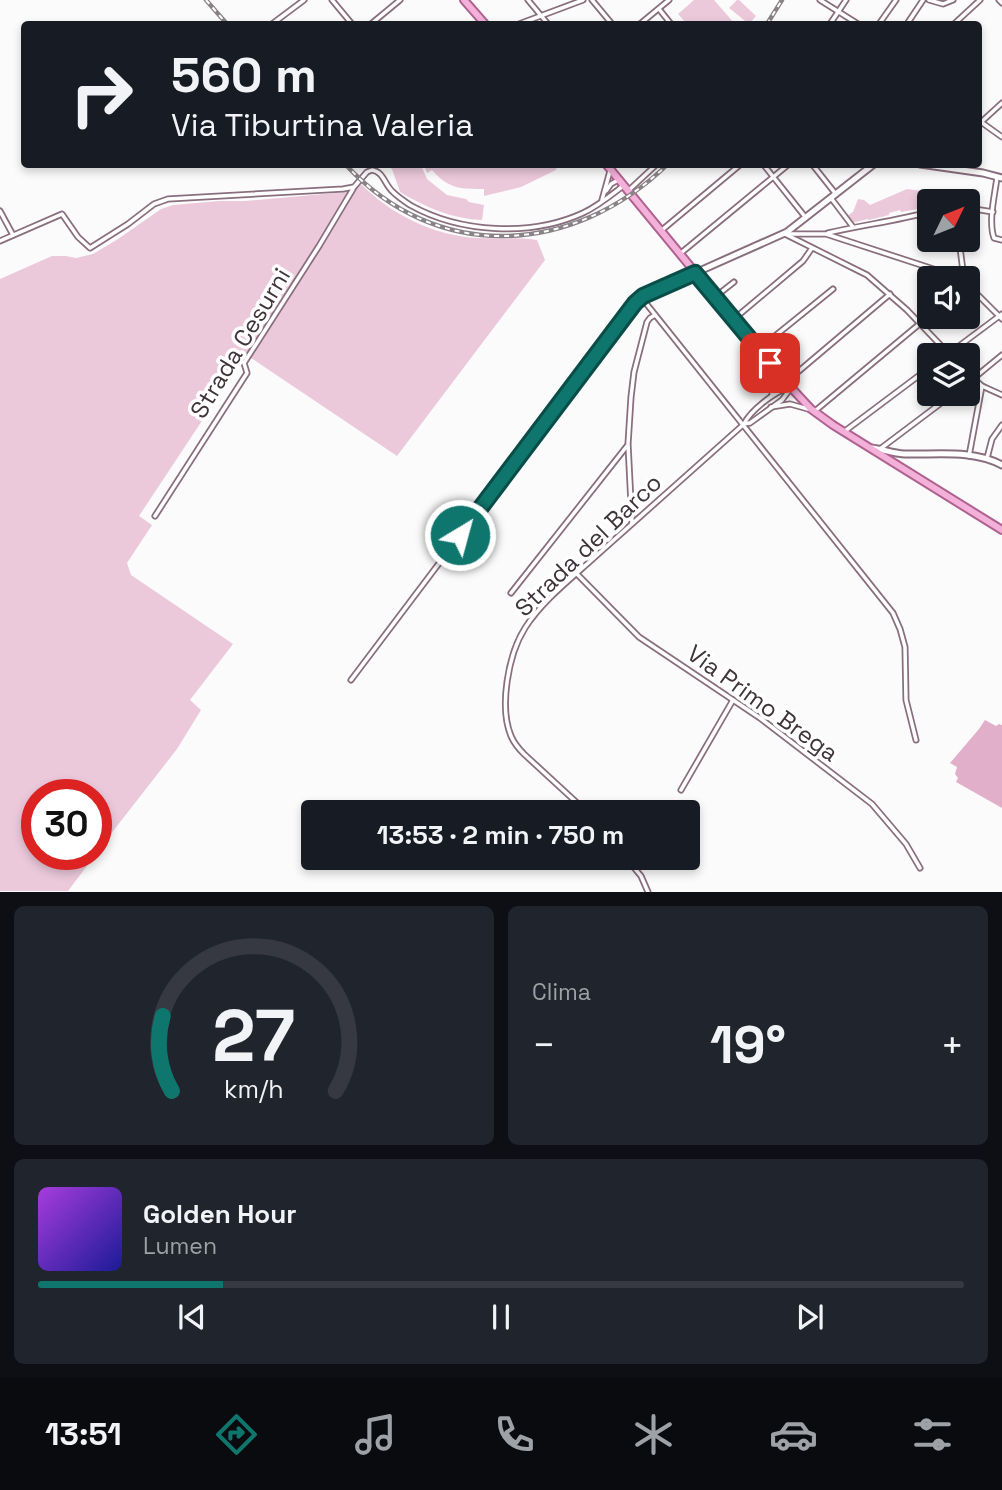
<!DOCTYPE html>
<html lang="it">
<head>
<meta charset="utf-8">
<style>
  :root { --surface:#171b24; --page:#20242c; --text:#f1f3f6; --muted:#9ea1a6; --line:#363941; --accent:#0f766e }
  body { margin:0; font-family:"Space Grotesk",sans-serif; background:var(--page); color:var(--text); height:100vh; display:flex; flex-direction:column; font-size:26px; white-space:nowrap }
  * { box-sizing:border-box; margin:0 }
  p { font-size:23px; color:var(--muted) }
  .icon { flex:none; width:38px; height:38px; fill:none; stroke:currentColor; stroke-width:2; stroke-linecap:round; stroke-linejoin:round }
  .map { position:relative; height:892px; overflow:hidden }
  .details { display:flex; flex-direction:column; gap:14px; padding:14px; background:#0d0f14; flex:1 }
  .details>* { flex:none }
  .banner { position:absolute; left:21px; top:21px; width:961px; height:147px; border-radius:7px; box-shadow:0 4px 10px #0003; background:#171b24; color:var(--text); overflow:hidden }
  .needle { width:46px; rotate:47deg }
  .tools { position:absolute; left:917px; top:189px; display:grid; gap:14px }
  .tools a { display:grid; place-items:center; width:63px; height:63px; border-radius:7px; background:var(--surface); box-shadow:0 4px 10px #0003; font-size:35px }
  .speed { position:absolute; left:21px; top:779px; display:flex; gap:14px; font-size:35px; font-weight:700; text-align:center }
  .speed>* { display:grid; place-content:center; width:91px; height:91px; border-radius:50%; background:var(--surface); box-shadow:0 4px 10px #0003; line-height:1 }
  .speed .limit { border:10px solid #d22; background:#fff; color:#111 }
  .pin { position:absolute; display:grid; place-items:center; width:60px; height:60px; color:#fff; margin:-30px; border-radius:14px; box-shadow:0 4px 10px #0006 }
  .me { position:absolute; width:77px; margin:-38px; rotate:37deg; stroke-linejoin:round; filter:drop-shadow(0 0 5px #0008) }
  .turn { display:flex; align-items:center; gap:24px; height:147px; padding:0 35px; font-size:32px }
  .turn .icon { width:91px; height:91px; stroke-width:2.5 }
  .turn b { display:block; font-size:49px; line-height:60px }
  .big { font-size:52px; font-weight:800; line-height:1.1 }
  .details .widget { flex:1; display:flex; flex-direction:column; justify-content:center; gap:10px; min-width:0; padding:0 24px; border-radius:10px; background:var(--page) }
  .details .dial { align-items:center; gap:0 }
  .dial svg { height:182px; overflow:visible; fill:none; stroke:var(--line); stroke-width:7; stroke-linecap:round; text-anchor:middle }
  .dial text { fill:var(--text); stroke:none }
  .song { display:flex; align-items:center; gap:21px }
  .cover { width:84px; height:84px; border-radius:10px; background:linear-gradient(135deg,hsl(280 70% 55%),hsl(240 70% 35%)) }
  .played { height:7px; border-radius:4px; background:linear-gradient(90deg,var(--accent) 20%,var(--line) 20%) }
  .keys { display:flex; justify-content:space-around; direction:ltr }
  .heat { display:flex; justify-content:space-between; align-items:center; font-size:38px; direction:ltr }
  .details .tiles { flex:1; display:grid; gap:14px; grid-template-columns:1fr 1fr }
  .widget:last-child { grid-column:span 2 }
  .trip { position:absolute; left:301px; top:800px; width:399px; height:70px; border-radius:7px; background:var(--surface); box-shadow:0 4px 10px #0003; font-weight:800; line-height:70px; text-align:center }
  .tab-bar { display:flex; height:112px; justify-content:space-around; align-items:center; background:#090b0e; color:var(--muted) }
  .tab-bar .icon { width:49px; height:49px }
  .tab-bar .selected { color:var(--accent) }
  .tab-bar b { font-size:32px; color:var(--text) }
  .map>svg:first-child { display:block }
</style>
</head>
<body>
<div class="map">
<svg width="1002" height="892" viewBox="0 0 1002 892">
  <rect width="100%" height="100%" fill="#fbfbfb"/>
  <!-- green -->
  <g fill="#ebc9db">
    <polygon points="694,0 714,0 735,24 687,24 678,14"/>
    <polygon points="737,0 739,0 756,16 749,24 729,8"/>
    <path d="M387 165H421L427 179 447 195 466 199 469 202 484 205 482 220C452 219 425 207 400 192L392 169Z"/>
    <path d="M557 165 556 170 521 187 484 196V189C461 189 448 189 432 170L427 173 424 165Z"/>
    <path d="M361 184C390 214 435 236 477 238 497 239 518 237 537 240L545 260 397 456 251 358 356 189Z"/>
    <polygon points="907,189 931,192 937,201 929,201 929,207 901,212 900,210 889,213 889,215 869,220 868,219 852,223 847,216 853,212 858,199 864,200 870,205"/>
    <polygon points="347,192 346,197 288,291 139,516 152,525 127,563 131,575 233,644 190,700 201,710 177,749 96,853 96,794 37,794 37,854 96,854 68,891 0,891 0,279 52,256 66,256 76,258 93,254 118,239 161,209 173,205 219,201 245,201"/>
  </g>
  <!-- water -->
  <polygon fill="#e2afcb" points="985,720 996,726 999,724 1002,725 1002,808 956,782 958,778 955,774 957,767 950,763 979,729"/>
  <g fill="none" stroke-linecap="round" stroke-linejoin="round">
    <defs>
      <g id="street">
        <polyline points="332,0 352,24"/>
        <polyline points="528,0 548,24"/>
        <polyline points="592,0 612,24"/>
        <polyline points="820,0 858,24"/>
        <polyline points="929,0 943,4 953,0"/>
        <polyline points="999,0 1002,3"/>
        <polyline points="659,9 671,24"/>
        <polyline points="272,24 304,0"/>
        <polyline points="371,24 400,0"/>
        <polyline points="519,24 583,0"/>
        <polyline points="640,24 669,0"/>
        <polyline points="830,24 846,0"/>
        <polyline points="879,24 896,0"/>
        <polyline points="907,24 923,0"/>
        <polyline points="954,24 980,0"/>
        <polyline points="981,122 1002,137"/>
        <polyline points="978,125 1002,103"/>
        <polyline points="763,164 806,218"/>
        <polyline points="812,164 835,193"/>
        <path d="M997 177C995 195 988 220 994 238L1002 240"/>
        <polyline points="606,191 611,184 618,180"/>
        <polyline points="628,191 657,164"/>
        <polyline points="831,198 853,227"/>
        <polyline points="602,200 610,171"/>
        <polyline points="968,208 993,212"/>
        <polyline points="0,211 13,235"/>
        <polyline points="662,230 741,164"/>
        <path d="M828 233C862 225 896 221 929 212"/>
        <polyline points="785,234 867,275 907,310 950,355"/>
        <polyline points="785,234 826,234 961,278"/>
        <polyline points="959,240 963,271 961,278"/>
        <path d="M0 241 62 214 78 237 90 248 128 224 154 204 168 199 343 189 354 187 367 172 372 170C384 172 384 184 393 192 398 197 404 201 410 205 460 233 531 237 583 213 598 206 610 196 623 186"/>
        <polyline points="681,253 789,164"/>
        <polyline points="968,285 1002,319"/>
        <polyline points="641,297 893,613 900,629 905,647 906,700 916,740"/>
        <polyline points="715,297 734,282"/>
        <polyline points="955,317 959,320 966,320 971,316"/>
        <polyline points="734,319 803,261 812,248"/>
        <polyline points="759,349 833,289"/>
        <polyline points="947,355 1002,314"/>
        <polyline points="968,373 982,386 1002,395"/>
        <polyline points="786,382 890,294"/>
        <polyline points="968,383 1002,355"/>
        <polyline points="772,394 775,381 772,368"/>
        <polyline points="771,407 790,404 808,409"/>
        <polyline points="815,411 929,316"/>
        <polyline points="744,424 750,423 782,400 791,388"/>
        <polyline points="845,431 929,368"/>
        <polyline points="880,449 953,394"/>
        <polyline points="969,456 982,386"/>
        <polyline points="987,458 992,439 1002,425"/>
        <polyline points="155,516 247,373 244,363 319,246 353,189"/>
        <polyline points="632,523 628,444 631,397 634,372 647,322 650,318 655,315"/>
        <polyline points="577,574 639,637 760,718 872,804 906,844 920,868"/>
        <polyline points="511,593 627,446"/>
        <polyline points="351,680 637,301 645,295 695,273"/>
        <polyline points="681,790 733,700"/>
        <path d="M587 812 524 754C519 749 514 743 511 736 499 707 508 655 525 628 543 600 572 578 596 556 645 512 695 468 744 424 750 411 776 390 791 387"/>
        <polyline points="626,858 641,876 648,892"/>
      </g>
      <g id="secondary">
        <polyline points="920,164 983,173 1002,178"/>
        <polyline points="695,273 787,232 874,164"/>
        <path d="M871 448C882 449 892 453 904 454 936 455 972 449 1002 465"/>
      </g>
      <g id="primary">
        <polyline points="464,0 485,24"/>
        <polyline points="606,164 783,379 811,409 833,425 1002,530"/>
      </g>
    </defs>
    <!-- street casing -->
    <use href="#street" stroke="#896f7d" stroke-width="7"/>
    <!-- secondary casing -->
    <use href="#secondary" stroke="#896f7d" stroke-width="9"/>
    <!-- primary casing -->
    <use href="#primary" stroke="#af6290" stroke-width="10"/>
    <!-- street -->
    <use href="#street" stroke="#fff" stroke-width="3.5"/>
    <!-- secondary -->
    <use href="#secondary" stroke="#fff" stroke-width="5"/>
    <!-- primary -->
    <use href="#primary" stroke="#f3b0d8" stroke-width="6"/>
    <defs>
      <g id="rail">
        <polyline points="206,0 227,24"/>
        <polyline points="767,24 782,0"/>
        <path d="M345 164C437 264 573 256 668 164"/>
      </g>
    </defs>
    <!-- rail casing -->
    <use href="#rail" stroke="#898286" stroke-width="4.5"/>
    <!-- rail -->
    <use href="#rail" stroke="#fff" stroke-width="2" stroke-dasharray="5" stroke-linecap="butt"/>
  </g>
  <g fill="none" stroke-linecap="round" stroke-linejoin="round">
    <defs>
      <polyline id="route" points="460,535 635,303 643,296 695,273 770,363"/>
    </defs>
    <!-- route casing -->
    <use href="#route" stroke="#0a4d48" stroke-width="18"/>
    <!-- route -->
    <use href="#route" stroke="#0f766e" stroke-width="12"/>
  </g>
  <g text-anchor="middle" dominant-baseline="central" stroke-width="7" stroke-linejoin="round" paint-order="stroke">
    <!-- street labels -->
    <g font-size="24" fill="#3f343a" stroke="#fff">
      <text transform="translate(240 343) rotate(-59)">Strada Cesurni</text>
      <text transform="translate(588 545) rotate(-44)">Strada del Barco</text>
      <text transform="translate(763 703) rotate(36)">Via Primo Brega</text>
    </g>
  </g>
</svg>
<div class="tools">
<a><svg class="needle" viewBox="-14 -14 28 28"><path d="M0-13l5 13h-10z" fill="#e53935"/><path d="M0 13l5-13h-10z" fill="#9ea1a6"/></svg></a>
<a><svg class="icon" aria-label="sound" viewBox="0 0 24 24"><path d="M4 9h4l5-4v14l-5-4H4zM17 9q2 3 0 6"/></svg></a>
<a><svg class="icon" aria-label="layers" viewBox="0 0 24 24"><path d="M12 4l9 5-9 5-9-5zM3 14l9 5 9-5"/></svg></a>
</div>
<div class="speed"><div class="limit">30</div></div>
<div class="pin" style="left:770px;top:363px;background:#d93025"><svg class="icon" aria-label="arrive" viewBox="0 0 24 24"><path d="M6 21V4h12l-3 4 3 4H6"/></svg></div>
<svg class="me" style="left:460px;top:535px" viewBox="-20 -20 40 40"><circle r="17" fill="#0f766e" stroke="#fff" stroke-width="3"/><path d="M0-11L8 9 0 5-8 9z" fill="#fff"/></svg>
<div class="trip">13:53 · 2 min · 750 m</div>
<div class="banner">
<div class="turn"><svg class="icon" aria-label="right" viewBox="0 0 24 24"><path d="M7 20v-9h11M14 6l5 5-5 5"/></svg><div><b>560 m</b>Via Tiburtina Valeria</div></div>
</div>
</div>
<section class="details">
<div class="tiles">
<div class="widget dial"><svg viewBox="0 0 100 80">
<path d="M14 69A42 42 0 1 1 86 69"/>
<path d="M14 69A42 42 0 0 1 10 36" stroke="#0f766e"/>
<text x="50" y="56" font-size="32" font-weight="700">27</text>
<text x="50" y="72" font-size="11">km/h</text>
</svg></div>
<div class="widget"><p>Clima</p>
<div class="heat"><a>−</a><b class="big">19°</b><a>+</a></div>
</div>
<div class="widget">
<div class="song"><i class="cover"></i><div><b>Golden Hour</b><p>Lumen</p></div></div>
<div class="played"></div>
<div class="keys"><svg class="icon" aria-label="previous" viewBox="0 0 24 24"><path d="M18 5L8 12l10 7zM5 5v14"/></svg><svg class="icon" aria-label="pause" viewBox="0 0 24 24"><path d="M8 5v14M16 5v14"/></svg><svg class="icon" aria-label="next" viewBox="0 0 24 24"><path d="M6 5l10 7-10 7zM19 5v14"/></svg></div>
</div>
</div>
</section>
<nav class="tab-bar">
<b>13:51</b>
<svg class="icon selected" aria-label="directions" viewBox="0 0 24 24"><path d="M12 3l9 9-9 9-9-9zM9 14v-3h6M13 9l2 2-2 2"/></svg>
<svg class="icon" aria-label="music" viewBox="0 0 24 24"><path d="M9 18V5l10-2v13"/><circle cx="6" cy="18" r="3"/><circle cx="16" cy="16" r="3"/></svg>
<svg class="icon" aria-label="phone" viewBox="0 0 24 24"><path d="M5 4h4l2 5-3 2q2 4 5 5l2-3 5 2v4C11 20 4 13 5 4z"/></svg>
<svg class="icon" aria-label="climate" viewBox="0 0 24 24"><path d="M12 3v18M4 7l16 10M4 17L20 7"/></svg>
<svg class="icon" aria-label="car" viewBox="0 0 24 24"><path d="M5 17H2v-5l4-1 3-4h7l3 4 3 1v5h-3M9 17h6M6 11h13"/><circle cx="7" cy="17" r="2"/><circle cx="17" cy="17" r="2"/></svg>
<svg class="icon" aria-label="filters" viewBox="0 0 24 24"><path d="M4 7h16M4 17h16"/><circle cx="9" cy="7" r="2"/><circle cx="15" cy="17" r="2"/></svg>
</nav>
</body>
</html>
